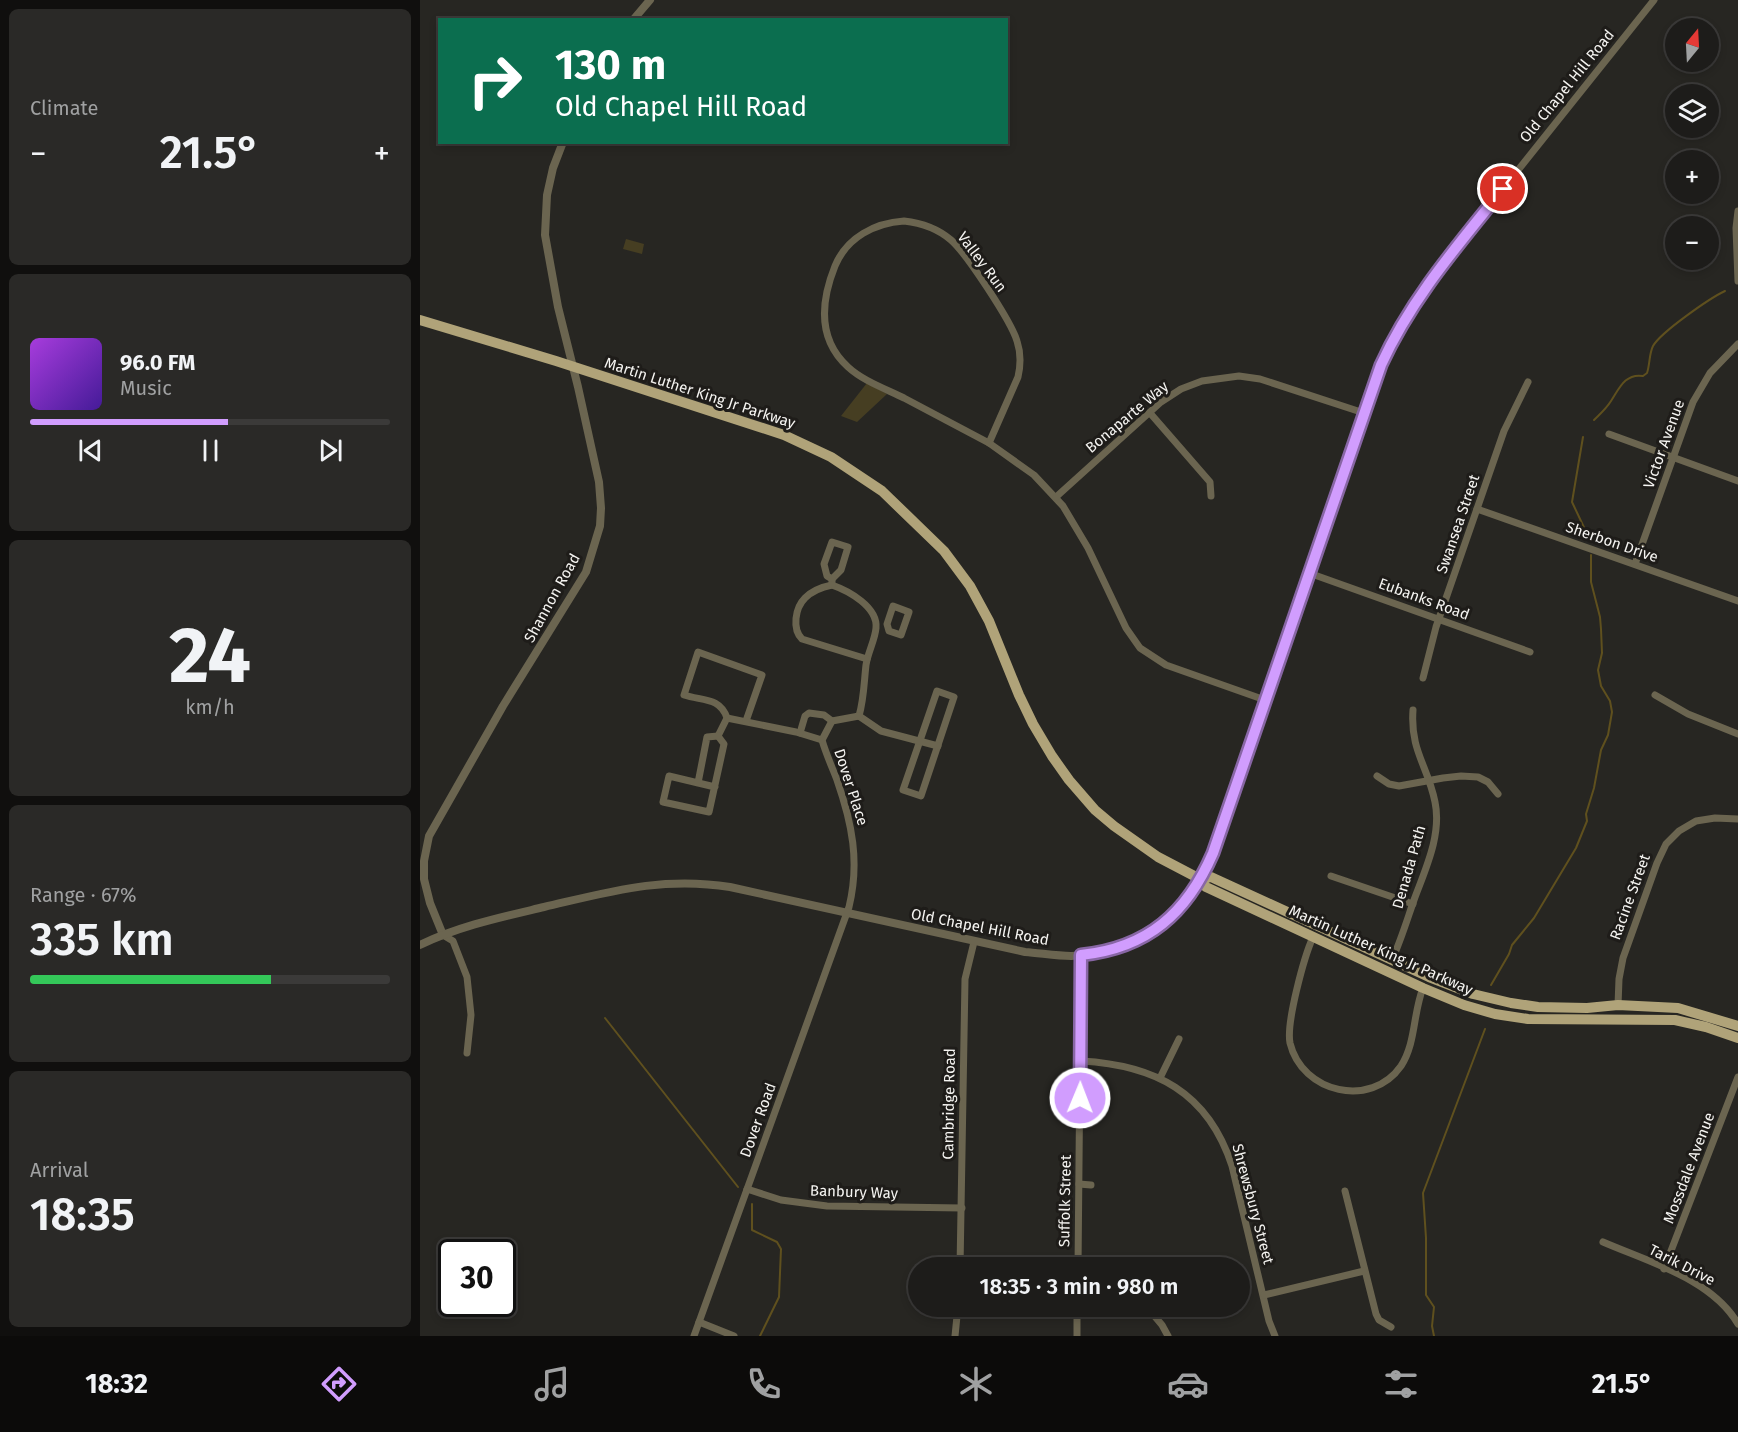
<!DOCTYPE html>
<html lang="en">
<head>
<meta charset="utf-8">
<style>
  :root { --surface:#1d1c1a; --page:#2a2927; --text:#f1f3f6; --muted:#a0a1a2; --line:#3b3a39; --accent:#d19dfe }
  body { margin:0; font-family:"Fira Sans",sans-serif; background:var(--page); color:var(--text); height:100vh; display:flex; flex-direction:column; font-size:22px; white-space:nowrap }
  * { box-sizing:border-box; margin:0 }
  p { font-size:20px; color:var(--muted) }
  .icon { flex:none; width:33px; height:33px; fill:none; stroke:currentColor; stroke-width:2; stroke-linecap:round; stroke-linejoin:round }
  .map { position:relative; flex:1; overflow:hidden }
  .drawer { display:flex; flex-direction:column; gap:9px; padding:9px; background:#100f0e; width:420px }
  .drawer>* { flex:none }
  .guide { position:absolute; left:18px; top:18px; width:570px; height:126px; border-radius:0px; box-shadow:0 3px 9px #0003,0 0 0 2px var(--line); background:#0b6e4f; color:#fff; overflow:hidden }
  .needle { width:39px; rotate:18deg }
  .buttons { position:absolute; left:1245px; top:18px; display:grid; gap:12px }
  .buttons a { display:grid; place-items:center; width:54px; height:54px; border-radius:50%; background:var(--surface); box-shadow:0 3px 9px #0003,0 0 0 2px var(--line); font-size:30px }
  .speed { position:absolute; left:18px; top:1239px; display:flex; gap:12px; font-size:30px; font-weight:700; text-align:center }
  .speed>* { display:grid; place-content:center; width:78px; height:78px; border-radius:50%; background:var(--surface); box-shadow:0 3px 9px #0003,0 0 0 2px var(--line); line-height:1 }
  .speed .limit { border:3px solid #111; border-radius:9px; background:#fff; color:#111 }
  .pin { position:absolute; display:grid; place-items:center; width:51px; height:51px; color:#fff; margin:-26px; border:3px solid #fff; border-radius:50%; box-shadow:0 2px 6px #0007 }
  .me { position:absolute; width:66px; margin:-33px; rotate:1deg; stroke-linejoin:round; filter:drop-shadow(0 0 4px #0008) }
  .turn { display:flex; align-items:center; gap:21px; height:126px; padding:0 18px; font-size:27px }
  .turn .icon { width:78px; height:78px; stroke-width:2.5 }
  .turn b { display:block; font-size:42px; line-height:51px }
  .big { font-size:45px; font-weight:600; line-height:1.1 }
  .drawer .tile { flex:1; display:flex; flex-direction:column; justify-content:center; gap:9px; min-width:0; padding:0 21px; border-radius:9px; background:var(--page) }
  .drawer .dial { align-items:center; gap:0 }
  .dial b { font-size:78px; line-height:1 }
  .song { display:flex; align-items:center; gap:18px }
  .cover { width:72px; height:72px; border-radius:9px; background:linear-gradient(135deg,hsl(280 70% 55%),hsl(260 70% 35%)) }
  .played { height:6px; border-radius:3px; background:linear-gradient(90deg,var(--accent) 55%,var(--line) 55%) }
  .keys { display:flex; justify-content:space-around; direction:ltr }
  .heat { display:flex; justify-content:space-between; align-items:center; font-size:33px; direction:ltr }
  .charge { height:9px; border-radius:4px; background:linear-gradient(90deg,#34c759 67%,var(--line) 0) }
  .trip { position:absolute; left:488px; top:1257px; width:342px; height:60px; border-radius:30px; background:var(--surface); box-shadow:0 3px 9px #0003,0 0 0 2px var(--line); font-weight:600; line-height:60px; text-align:center }
  .dock { display:flex; height:96px; justify-content:space-around; align-items:center; background:#0c0b0a; color:var(--muted) }
  .dock .icon { width:42px; height:42px }
  .dock .on { color:var(--accent) }
  .dock b { font-size:27px; color:var(--text) }
  main { display:flex; flex:1; min-height:0 }
  .map>svg:first-child { display:block }
</style>
</head>
<body>
<main>
<section class="drawer">
<div class="tile"><p>Climate</p>
<div class="heat"><a>−</a><b class="big">21.5°</b><a>+</a></div>
</div>
<div class="tile">
<div class="song"><i class="cover"></i><div><b>96.0 FM</b><p>Music</p></div></div>
<div class="played"></div>
<div class="keys"><svg class="icon" aria-label="previous" viewBox="0 0 24 24"><path d="M18 5L8 12l10 7zM5 5v14"/></svg><svg class="icon" aria-label="pause" viewBox="0 0 24 24"><path d="M8 5v14M16 5v14"/></svg><svg class="icon" aria-label="next" viewBox="0 0 24 24"><path d="M6 5l10 7-10 7zM19 5v14"/></svg></div>
</div>
<div class="tile dial"><b>24</b><p>km/h</p></div>
<div class="tile"><p>Range · 67%</p><b class="big">335 km</b><div class="charge"></div></div>
<div class="tile"><p>Arrival</p><b class="big">18:35</b></div>
</section>
<div class="map">
<svg width="1318" height="1336" viewBox="0 0 1318 1336">
  <rect width="100%" height="100%" fill="#272622"/>
  <!-- green -->
  <g fill="#463e22">
    <polygon points="206,239 224,244 222,254 203,249"/>
    <polygon points="447,383 467,394 437,422 421,416"/>
  </g>
  <g fill="none" stroke-linecap="round" stroke-linejoin="round">
    <!-- stream -->
    <g stroke="#5f501e" stroke-width="2">
      <path d="M1174 420C1180 414 1186 409 1191 401 1199 389 1205 373 1223 376L1227 373C1230 364 1229 354 1233 346 1241 332 1290 298 1305 291"/>
      <polyline points="1163,437 1152,502 1169,538"/>
      <polyline points="1071,985 1089,954 1092,945 1114,918 1156,848 1167,821 1166,814 1174,788 1181,750 1188,735 1192,712 1190,701 1181,686 1178,670 1182,653 1181,629 1180,617 1171,582 1171,555"/>
      <polyline points="185,1018 318,1187"/>
      <polyline points="332,1204 332,1230 357,1242 361,1249 359,1297 340,1336"/>
      <polyline points="1014,1336 1012,1326 1014,1307 1006,1295 1006,1238 1003,1193 1065,1029"/>
    </g>
    <!-- minor -->
    <g stroke="#6b6550" stroke-width="7">
      <polyline points="1318,211 1316,228 1318,281"/>
      <path d="M484 221C502 223 517 228 531 240 546 253 591 321 597 341 601 353 601 364 598 377L569 443C541 428 512 413 484 398 466 389 443 381 428 367 397 339 401 301 415 266 427 237 455 223 484 221Z"/>
      <polyline points="730,413 790,482 791,496"/>
      <polyline points="1189,434 1318,481"/>
      <polyline points="569,443 614,475 643,506 668,548 706,628 720,648 746,665 845,700"/>
      <polyline points="636,497 741,402 761,389 782,381 819,376 840,379 944,413"/>
      <polyline points="1057,509 1318,601"/>
      <polygon points="412,542 428,547 421,570 412,579 407,576 404,564"/>
      <polyline points="1215,564 1273,402 1290,373 1318,344"/>
      <polyline points="889,573 1110,652"/>
      <path d="M412 579V585C429 591 458 607 456 628 455 640 448 652 446 665 444 682 444 699 439 716"/>
      <path d="M412 585C402 587 392 591 385 598 375 608 372 629 382 639L447 659"/>
      <polygon points="473,606 489,612 481,635 469,631 467,624"/>
      <polyline points="1003,678 1016,627 1084,431 1108,382"/>
      <polygon points="517,691 534,697 501,796 483,790"/>
      <polyline points="1235,695 1268,714 1318,734"/>
      <polyline points="439,716 461,731 518,746"/>
      <polyline points="307,718 376,732 402,740"/>
      <polyline points="380,733 385,716 389,713 404,715 412,721"/>
      <path d="M298 736 307 718C300 697 282 701 264 695L278 652 342 675 326 721"/>
      <polyline points="957,776 969,784 979,786 1023,778 1041,776 1058,777 1068,782 1078,794"/>
      <polyline points="278,783 287,737 298,736 304,744 289,812 243,802 249,776 295,787"/>
      <polyline points="911,876 993,904"/>
      <path d="M780 879 793 853 944 413C962 363 980 322 1011 279L1234 0"/>
      <polyline points="23,935 33,941 47,977 51,1015 47,1053"/>
      <path d="M893 937C884 957 866 1023 870 1043 882 1093 951 1109 981 1066 996 1043 993 1013 1003 988"/>
      <path d="M972 960C981 940 987 920 994 900 1005 870 1022 835 1015 802 1008 766 990 751 993 710"/>
      <polyline points="1198,1005 1199,979 1203,958 1237,863 1246,844 1259,831 1276,821 1295,818 1318,819"/>
      <path d="M661 1061C735 1065 788 1092 812 1166L849 1321 855 1336"/>
      <polyline points="740,1078 759,1039"/>
      <polyline points="659,1184 671,1185"/>
      <polyline points="327,1189 361,1200 407,1206 542,1208"/>
      <polyline points="925,1191 956,1314 959,1320 971,1327"/>
      <path d="M1183 1242C1229 1262 1292 1279 1318 1324"/>
      <polyline points="540,1268 545,979 554,942"/>
      <polyline points="658,1268 661,955"/>
      <polyline points="1244,1269 1318,1077"/>
      <polyline points="844,1295 944,1271"/>
      <polyline points="726,1306 742,1325 748,1336"/>
      <polyline points="279,1322 314,1336"/>
      <path d="M274 1336 429 907C440 862 432 823 417 780 412 767 406 754 402 740L412 721 439 716"/>
      <polyline points="535,1336 538,1306"/>
      <polyline points="657,1336 657,1306"/>
    </g>
    <!-- tertiary -->
    <g stroke="#6b6550" stroke-width="8">
      <polyline points="213,20 230,0"/>
      <polyline points="23,935 10,903 4,879 4,861 9,836 83,706 166,572 180,526 181,508 179,482 158,387 138,307 125,235 127,195 133,168 143,142"/>
      <path d="M0 945C39 926 82 917 124 907 189 892 242 876 310 887L605 952C620 953 636 956 651 956 704 954 755 926 780 879"/>
    </g>
    <!-- primary -->
    <g stroke="#b0a379" stroke-width="10">
      <polyline points="0,320 136,361 364,435 411,457 462,491 524,551 550,586 569,621 599,695 613,724 632,756 649,780 675,810 694,826 738,857 780,879 786,887 1003,988 1044,1005 1075,1014 1108,1019 1255,1020 1286,1027 1318,1038"/>
      <polyline points="780,879 791,877 1009,977 1053,994 1091,1003 1118,1007 1167,1008 1198,1005 1258,1008 1318,1026"/>
    </g>
  </g>
  <g fill="none" stroke-linecap="round" stroke-linejoin="round">
    <defs>
      <path id="route" d="M660 1098 661 955C728 948 767 913 793 853L961 365C991 299 1038 245 1083 189"/>
    </defs>
    <!-- route casing -->
    <use href="#route" stroke="#8866a5" stroke-width="15"/>
    <!-- route -->
    <use href="#route" stroke="#d19dfe" stroke-width="10"/>
  </g>
  <g text-anchor="middle" dominant-baseline="central" stroke-width="6" stroke-linejoin="round" paint-order="stroke">
    <!-- street labels -->
    <g font-size="15" fill="#f5f4f1" stroke="#1e1c19">
      <text transform="translate(1147 86) rotate(-51)">Old Chapel Hill Road</text>
      <text transform="translate(562 262) rotate(53)">Valley Run</text>
      <text transform="translate(280 393) rotate(18)">Martin Luther King Jr Parkway</text>
      <text transform="translate(707 417) rotate(-40)">Bonaparte Way</text>
      <text transform="translate(1244 444) rotate(-70)">Victor Avenue</text>
      <text transform="translate(1038 524) rotate(-71)">Swansea Street</text>
      <text transform="translate(1192 542) rotate(19)">Sherbon Drive</text>
      <text transform="translate(132 598) rotate(-61)">Shannon Road</text>
      <text transform="translate(1004 599) rotate(20)">Eubanks Road</text>
      <text transform="translate(431 787) rotate(72)">Dover Place</text>
      <text transform="translate(989 867) rotate(-74)">Denada Path</text>
      <text transform="translate(1210 897) rotate(-70)">Racine Street</text>
      <text transform="translate(560 927) rotate(11)">Old Chapel Hill Road</text>
      <text transform="translate(961 950) rotate(24)">Martin Luther King Jr Parkway</text>
      <text transform="translate(529 1104) rotate(-89)">Cambridge Road</text>
      <text transform="translate(338 1120) rotate(-70)">Dover Road</text>
      <text transform="translate(1269 1168) rotate(-69)">Mossdale Avenue</text>
      <text transform="translate(434 1192) rotate(2)">Banbury Way</text>
      <text transform="translate(645 1201) rotate(-89)">Suffolk Street</text>
      <text transform="translate(833 1204) rotate(75)">Shrewsbury Street</text>
      <text transform="translate(1262 1265) rotate(27)">Tarik Drive</text>
    </g>
  </g>
</svg>
<div class="buttons">
<a><svg class="needle" viewBox="-14 -14 28 28"><path d="M0-13l5 13h-10z" fill="#e53935"/><path d="M0 13l5-13h-10z" fill="#a0a1a2"/></svg></a>
<a><svg class="icon" aria-label="layers" viewBox="0 0 24 24"><path d="M12 4l9 5-9 5-9-5zM3 14l9 5 9-5"/></svg></a>
<a>+</a>
<a>−</a>
</div>
<div class="speed"><div class="limit">30</div></div>
<div class="pin" style="left:1083px;top:189px;background:#d93025"><svg class="icon" aria-label="arrive" viewBox="0 0 24 24"><path d="M6 21V4h12l-3 4 3 4H6"/></svg></div>
<svg class="me" style="left:660px;top:1098px" viewBox="-20 -20 40 40"><circle r="17" fill="#d19dfe" stroke="#fff" stroke-width="3"/><path d="M0-11L8 9 0 5-8 9z" fill="#fff"/></svg>
<div class="trip">18:35 · 3 min · 980 m</div>
<div class="guide">
<div class="turn"><svg class="icon" aria-label="right" viewBox="0 0 24 24"><path d="M7 20v-9h11M14 6l5 5-5 5"/></svg><div><b>130 m</b>Old Chapel Hill Road</div></div>
</div>
</div>
</main>
<nav class="dock">
<b>18:32</b>
<svg class="icon on" aria-label="directions" viewBox="0 0 24 24"><path d="M12 3l9 9-9 9-9-9zM9 14v-3h6M13 9l2 2-2 2"/></svg>
<svg class="icon" aria-label="music" viewBox="0 0 24 24"><path d="M9 18V5l10-2v13"/><circle cx="6" cy="18" r="3"/><circle cx="16" cy="16" r="3"/></svg>
<svg class="icon" aria-label="phone" viewBox="0 0 24 24"><path d="M5 4h4l2 5-3 2q2 4 5 5l2-3 5 2v4C11 20 4 13 5 4z"/></svg>
<svg class="icon" aria-label="climate" viewBox="0 0 24 24"><path d="M12 3v18M4 7l16 10M4 17L20 7"/></svg>
<svg class="icon" aria-label="car" viewBox="0 0 24 24"><path d="M5 17H2v-5l4-1 3-4h7l3 4 3 1v5h-3M9 17h6M6 11h13"/><circle cx="7" cy="17" r="2"/><circle cx="17" cy="17" r="2"/></svg>
<svg class="icon" aria-label="filters" viewBox="0 0 24 24"><path d="M4 7h16M4 17h16"/><circle cx="9" cy="7" r="2"/><circle cx="15" cy="17" r="2"/></svg>
<b>21.5°</b>
</nav>
</body>
</html>
